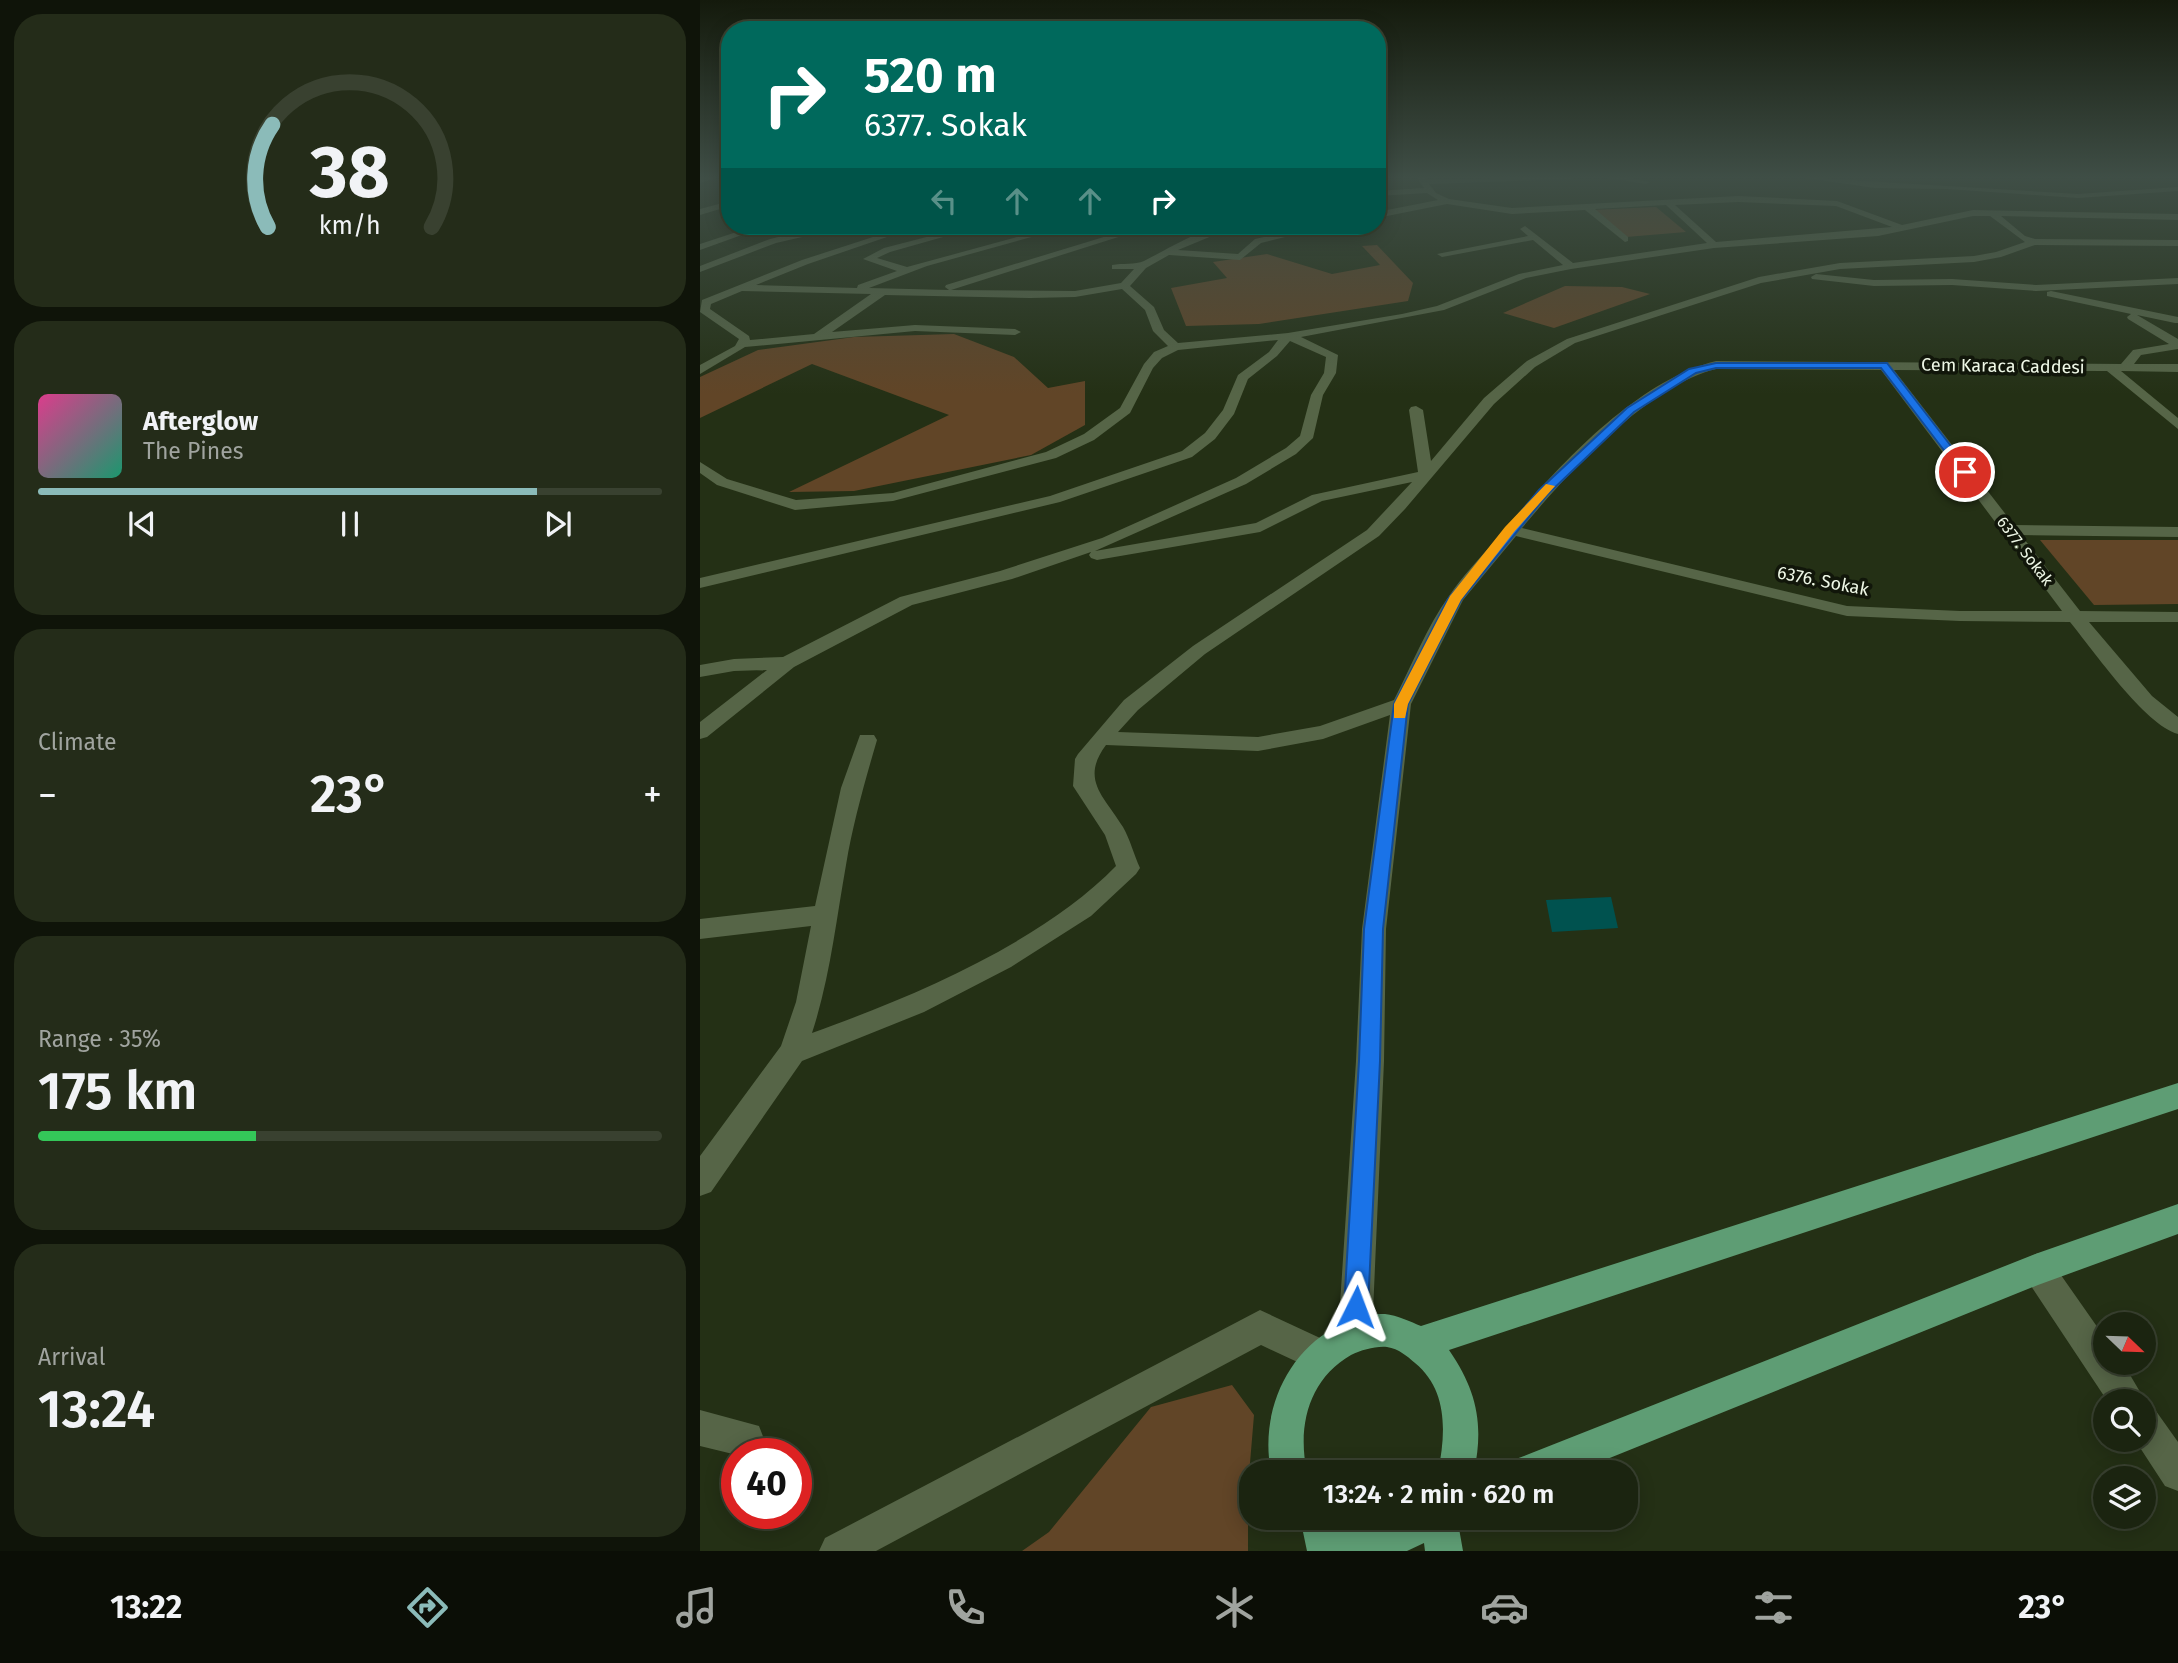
<!DOCTYPE html>
<html lang="en">
<head>
<meta charset="utf-8">
<style>
  :root { --surface:#1b2410; --page:#242c19; --text:#f1f3f6; --muted:#a0a49f; --line:#394130; --accent:#8bbbb9 }
  body { margin:0; font-family:"Fira Sans",sans-serif; background:var(--page); color:var(--text); height:100vh; display:flex; flex-direction:column; font-size:26px; white-space:nowrap }
  * { box-sizing:border-box; margin:0 }
  p { font-size:23px; color:var(--muted) }
  .icon { flex:none; width:38px; height:38px; fill:none; stroke:currentColor; stroke-width:2; stroke-linecap:round; stroke-linejoin:round }
  .map { position:relative; flex:1; overflow:hidden }
  .details { display:flex; flex-direction:column; gap:14px; padding:14px; background:#0f1409; width:700px }
  .details>* { flex:none }
  .hud { position:absolute; left:21px; top:21px; width:665px; height:214px; border-radius:28px; box-shadow:0 4px 18px #0003,0 0 0 2px var(--line); background:#00695c; color:#fff; overflow:hidden }
  .needle { width:46px; rotate:113deg }
  .tools { position:absolute; left:1393px; top:1312px; display:grid; gap:14px }
  .tools a { display:grid; place-items:center; width:63px; height:63px; border-radius:50%; background:var(--surface); box-shadow:0 4px 18px #0003,0 0 0 2px var(--line); font-size:35px }
  .speed { position:absolute; left:21px; top:1438px; display:flex; gap:14px; font-size:35px; font-weight:700; text-align:center }
  .speed>* { display:grid; place-content:center; width:91px; height:91px; border-radius:50%; background:var(--surface); box-shadow:0 4px 18px #0003,0 0 0 2px var(--line); line-height:1 }
  .speed .limit { border:10px solid #d22; background:#fff; color:#111 }
  .pin { position:absolute; display:grid; place-items:center; width:60px; height:60px; color:#fff; margin:-30px; border:4px solid #fff; border-radius:50%; box-shadow:0 2px 7px #0007 }
  .me { position:absolute; width:77px; margin:-38px; rotate:3deg; stroke-linejoin:round; filter:drop-shadow(0 0 5px #0008) }
  .turn { display:flex; align-items:center; gap:24px; height:147px; padding:0 28px; font-size:32px }
  .turn .icon { width:91px; height:91px; stroke-width:2.5 }
  .turn b { display:block; font-size:49px; line-height:60px }
  .lanes { display:flex; align-items:center; height:66px; padding:0 28px; background:#0003; justify-content:center; gap:35px; direction:ltr }
  .lanes .off { opacity:.35 }
  .big { font-size:52px; font-weight:600; line-height:1.1 }
  .details .widget { flex:1; display:flex; flex-direction:column; justify-content:center; gap:10px; min-width:0; padding:0 24px; border-radius:28px; background:var(--page) }
  .details .dial { align-items:center; gap:0 }
  .dial svg { height:182px; overflow:visible; fill:none; stroke:var(--line); stroke-width:7; stroke-linecap:round; text-anchor:middle }
  .dial text { fill:var(--text); stroke:none }
  .song { display:flex; align-items:center; gap:21px }
  .cover { width:84px; height:84px; border-radius:10px; background:linear-gradient(135deg,hsl(330 70% 55%),hsl(160 70% 35%)) }
  .played { height:7px; border-radius:4px; background:linear-gradient(90deg,var(--accent) 80%,var(--line) 80%) }
  .keys { display:flex; justify-content:space-around; direction:ltr }
  .heat { display:flex; justify-content:space-between; align-items:center; font-size:38px; direction:ltr }
  .charge { height:10px; border-radius:5px; background:linear-gradient(90deg,#34c759 35%,var(--line) 0) }
  .trip { position:absolute; left:539px; top:1460px; width:399px; height:70px; border-radius:28px; background:var(--surface); box-shadow:0 4px 18px #0003,0 0 0 2px var(--line); font-weight:600; line-height:70px; text-align:center }
  .dock { display:flex; height:112px; justify-content:space-around; align-items:center; background:#0b0e06; color:var(--muted) }
  .dock .icon { width:49px; height:49px }
  .dock .current { color:var(--accent) }
  .dock b { font-size:32px; color:var(--text) }
  main { display:flex; flex:1; min-height:0 }
  .map>svg:first-child { display:block }
</style>
</head>
<body>
<main>
<section class="details">
<div class="widget dial"><svg viewBox="0 0 100 80">
<path d="M14 69A42 42 0 1 1 86 69"/>
<path d="M14 69A42 42 0 0 1 16 24" stroke="#8bbbb9"/>
<text x="50" y="56" font-size="32" font-weight="700">38</text>
<text x="50" y="72" font-size="11">km/h</text>
</svg></div>
<div class="widget">
<div class="song"><i class="cover"></i><div><b>Afterglow</b><p>The Pines</p></div></div>
<div class="played"></div>
<div class="keys"><svg class="icon" aria-label="previous" viewBox="0 0 24 24"><path d="M18 5L8 12l10 7zM5 5v14"/></svg><svg class="icon" aria-label="pause" viewBox="0 0 24 24"><path d="M8 5v14M16 5v14"/></svg><svg class="icon" aria-label="next" viewBox="0 0 24 24"><path d="M6 5l10 7-10 7zM19 5v14"/></svg></div>
</div>
<div class="widget"><p>Climate</p>
<div class="heat"><a>−</a><b class="big">23°</b><a>+</a></div>
</div>
<div class="widget"><p>Range · 35%</p><b class="big">175 km</b><div class="charge"></div></div>
<div class="widget"><p>Arrival</p><b class="big">13:24</b></div>
</section>
<div class="map">
<svg width="1478" height="1551" viewBox="0 0 1478 1551">
  <rect width="100%" height="100%" fill="#243015"/>
  <!-- green -->
  <g fill="#614527">
    <polygon points="956,207 986,232 926,237 891,210"/>
    <polygon points="677,245 713,283 708,301 559,324 486,326 471,288 527,278 513,262 567,254 632,274 680,265 662,246"/>
    <polygon points="865,286 922,287 950,294 854,328 803,313"/>
    <polygon points="254,334 314,357 348,388 385,381 385,425 331,455 154,491 89,492 249,415 112,364 0,418 0,377 58,350 154,337"/>
    <polygon points="1340,540 1478,540 1478,604 1394,605"/>
    <polygon points="532,1385 554,1415 548,1487 548,1551 322,1551 349,1532 451,1407"/>
  </g>
  <!-- water -->
  <polygon fill="#00524f" points="911,897 918,928 852,932 846,900"/>
  <g fill="none" stroke-linecap="round" stroke-linejoin="round">
    <!-- minor -->
    <g fill="#566547" fill-rule="evenodd">
      <polygon points="7,177 19,177 0,183 0,179"/>
      <path d="M716 177H724L726 180 875 177 871 179 729 184 736 193 749 199 812 208 1038 196 1137 201 1202 225 1273 210 1478 214V220L1301 216 1325 236 1335 239 1478 240V246L1335 245 1301 257 1274 262 1140 269 1061 283 875 343 835 367 794 404 705 509 679 536 505 654 438 710 418 732 558 737 620 726 694 700C711 667 727 626 749 596 762 577 778 560 793 543 848 478 929 383 1016 361L1421 364 1433 350 1469 344 1428 319 1427 317 1431 314 1347 296V292L1351 291 1478 317V323H1475L1437 315 1478 339V349L1441 355 1434 364H1478V372L1421 371 1478 418V429L1407 371 1194 370 1314 525 1478 527V537L1321 535 1380 611 1478 612V622H1389L1452 696 1478 717V734C1445 725 1393 650 1370 622L1260 621 1147 616 816 536 763 600 711 704 686 929 684 1061 672 1335 667 1347 655 1352 643 1347 638 1335 656 1061 662 929 690 715 623 739 558 751 406 745C380 780 404 796 423 827 430 839 434 855 440 868L436 874 391 916 311 967 224 1012 102 1061 11 1192 0 1196V1156L81 1046 96 1002 111 926 0 939V919L115 906 141 788 160 735H174L177 740C165 781 153 823 146 865 136 921 130 978 112 1033 212 997 341 943 416 866L405 835 373 786 375 759 378 754 424 700 493 646 667 530 712 482 622 501 560 532 397 560 391 558 389 555 391 552 312 579 212 605 94 667 7 737 0 739V722L67 670 34 671 0 677V665L34 659 83 657 200 597 300 571 402 538 536 478 586 448 600 436 611 395 624 373 626 357 590 341 577 356 548 379 534 414 515 439 492 457 360 502 0 588V578L350 496 482 451 505 433 523 410 538 375 569 352 578 340 478 350 462 358 453 368 430 413 394 440 356 458 193 501 95 510 17 485 0 473V462L27 479 96 500 193 493 346 452 384 434 420 408 444 364 454 352 468 346 453 331 445 310 422 289 375 297 330 298 185 295 132 332 215 325 315 329 321 332 315 335 215 331 45 347 0 374V365L35 346 39 339 0 312 2 300 102 260 207 226H219L108 264 56 285 157 288 158 285 197 271 163 259 184 248 269 226H282L190 252 177 258 207 267 358 226H371L227 266 169 288 249 290 245 287 246 285 440 226H453L251 290 375 291 421 283 434 269H412V265C422 263 435 265 444 261 472 247 504 225 536 226L478 250 538 254 555 239 614 226H629L561 243 540 260 469 255 446 268 430 286 454 307 464 330 478 343 588 333 702 314 737 306 819 274 863 265 833 240 742 257 737 254 828 236 820 229 825 226 873 263 1007 243 966 205 895 209 928 237V241L925 242 885 210 812 214 747 204 677 218V212L738 200 727 193 677 196V191L724 188ZM1038 202 1136 206 1192 227 1016 242 975 205ZM1273 216H1290L1325 242 1296 252 1274 256 1140 263 1059 277 867 339 827 361 784 398 731 461 723 410 716 406 711 407 709 410 718 472 612 495 556 523 395 551 546 484 596 454 613 438 623 395 636 373 638 355 601 337 744 310 826 278 871 269 1014 248 1178 236ZM42 291 171 294 114 334 50 340 49 336 10 309 11 304ZM1016 369 1181 370 1362 611H1260L1147 606 822 528C867 474 947 386 1016 369Z"/>
      <polygon points="902,177 924,177 950,182 946,184"/>
      <polygon points="1098,177 1378,194 1478,187 1478,191 1378,198 1247,189 1175,188"/>
      <polygon points="30,201 30,206 0,215 0,209"/>
      <polygon points="55,226 67,226 0,250 0,244"/>
      <polygon points="112,229 115,230 115,234 76,243 0,272 0,266 70,239"/>
      <polygon points="1116,274 1174,280 1252,279 1336,285 1478,278 1478,284 1336,291 1252,285 1174,286 1112,279 1111,277"/>
      <polygon points="1338,1253 1349,1258 1405,1338 1405,1363 1423,1363 1446,1402 1445,1406 1456,1411 1478,1442 1478,1491 1465,1486 1435,1440 1444,1440 1444,1402 1408,1402 1327,1280 1322,1269 1327,1258"/>
      <polygon points="560,1310 633,1344 638,1356 633,1368 621,1373 561,1345 176,1551 119,1551 125,1538"/>
      <polygon points="0,1410 59,1426 64,1439 59,1452 37,1455 0,1446"/>
    </g>
    <!-- major -->
    <g fill="#5e9d74" fill-rule="evenodd">
      <path d="M1478 1083V1109L749 1350C777 1391 784 1424 774 1472H738C746 1433 748 1390 715 1363 707 1356 699 1349 687 1347 675 1346 662 1350 651 1355 609 1379 597 1426 607 1472H571C560 1416 584 1356 634 1328 650 1320 666 1313 685 1314 697 1315 711 1322 721 1326Z"/>
      <polygon points="1478,1204 1478,1234 1338,1285 875,1472 811,1472 816,1459 829,1454 1338,1253"/>
      <polygon points="595,1517 644,1517 670,1522 695,1517 757,1517 763,1551 725,1551 724,1543 707,1551 607,1551 603,1532"/>
    </g>
  </g>
  <!-- sky -->
  <linearGradient id="sky" x2="0" y2="1"><stop stop-color="#141a0c"/><stop offset="0.45" stop-color="#3f4e46"/><stop offset="1" stop-color="#3f4e46" stop-opacity="0"/></linearGradient>
  <rect width="1478" height="394" fill="url(#sky)"/>
  <!-- route -->
  <polygon fill="#1a73e8" stroke="#114b97" stroke-width="2" points="1016,363 1187,363 1271,472 1262,474 1181,368 1016,368 996,373 934,412 847,495 761,600 708,704 683,929 680,1061 668,1307 665,1316 656,1320 647,1316 644,1307 659,1061 664,929 694,704 748,599 839,490 927,408 989,369"/>
  <!-- slow -->
  <polygon fill="#f59e0b" points="846,484 855,486 814,532 761,600 708,704 705,718 694,718 694,704 750,596 805,527"/>
  <g text-anchor="middle" dominant-baseline="central" stroke-width="7" stroke-linejoin="round" paint-order="stroke">
    <!-- far-street labels -->
    <g font-size="16" fill="#eef7e6" stroke="#11160a">
      <text transform="translate(1325 551) rotate(53)">6377. Sokak</text>
    </g>
    <!-- street labels -->
    <g font-size="18" fill="#eef7e6" stroke="#11160a">
      <text transform="translate(1303 366) rotate(1)">Cem Karaca Caddesi</text>
      <text transform="translate(1123 581) rotate(11)">6376. Sokak</text>
    </g>
  </g>
</svg>
<div class="tools">
<a><svg class="needle" viewBox="-14 -14 28 28"><path d="M0-13l5 13h-10z" fill="#e53935"/><path d="M0 13l5-13h-10z" fill="#a0a49f"/></svg></a>
<a><svg class="icon" aria-label="search" viewBox="0 0 24 24"><circle cx="10" cy="10" r="6"/><path d="M15 15l6 6"/></svg></a>
<a><svg class="icon" aria-label="layers" viewBox="0 0 24 24"><path d="M12 4l9 5-9 5-9-5zM3 14l9 5 9-5"/></svg></a>
</div>
<div class="speed"><div class="limit">40</div></div>
<div class="pin" style="left:1265px;top:472px;background:#d93025"><svg class="icon" aria-label="arrive" viewBox="0 0 24 24"><path d="M6 21V4h12l-3 4 3 4H6"/></svg></div>
<svg class="me" style="left:656px;top:1307px" viewBox="-20 -20 40 40"><path d="M0-17L14 15 0 8-14 15z" fill="#1a73e8" stroke="#fff" stroke-width="4"/></svg>
<div class="trip">13:24 · 2 min · 620 m</div>
<div class="hud">
<div class="turn"><svg class="icon" aria-label="right" viewBox="0 0 24 24"><path d="M7 20v-9h11M14 6l5 5-5 5"/></svg><div><b>520 m</b>6377. Sokak</div></div>
<div class="lanes"><svg class="icon off" aria-label="left" viewBox="0 0 24 24"><path d="M17 20v-9H6M10 6l-5 5 5 5"/></svg><svg class="icon off" aria-label="ahead" viewBox="0 0 24 24"><path d="M12 20V5M6 11l6-6 6 6"/></svg><svg class="icon off" aria-label="ahead" viewBox="0 0 24 24"><path d="M12 20V5M6 11l6-6 6 6"/></svg><svg class="icon" aria-label="right" viewBox="0 0 24 24"><path d="M7 20v-9h11M14 6l5 5-5 5"/></svg></div>
</div>
</div>
</main>
<nav class="dock">
<b>13:22</b>
<svg class="icon current" aria-label="directions" viewBox="0 0 24 24"><path d="M12 3l9 9-9 9-9-9zM9 14v-3h6M13 9l2 2-2 2"/></svg>
<svg class="icon" aria-label="music" viewBox="0 0 24 24"><path d="M9 18V5l10-2v13"/><circle cx="6" cy="18" r="3"/><circle cx="16" cy="16" r="3"/></svg>
<svg class="icon" aria-label="phone" viewBox="0 0 24 24"><path d="M5 4h4l2 5-3 2q2 4 5 5l2-3 5 2v4C11 20 4 13 5 4z"/></svg>
<svg class="icon" aria-label="climate" viewBox="0 0 24 24"><path d="M12 3v18M4 7l16 10M4 17L20 7"/></svg>
<svg class="icon" aria-label="car" viewBox="0 0 24 24"><path d="M5 17H2v-5l4-1 3-4h7l3 4 3 1v5h-3M9 17h6M6 11h13"/><circle cx="7" cy="17" r="2"/><circle cx="17" cy="17" r="2"/></svg>
<svg class="icon" aria-label="filters" viewBox="0 0 24 24"><path d="M4 7h16M4 17h16"/><circle cx="9" cy="7" r="2"/><circle cx="15" cy="17" r="2"/></svg>
<b>23°</b>
</nav>
</body>
</html>
